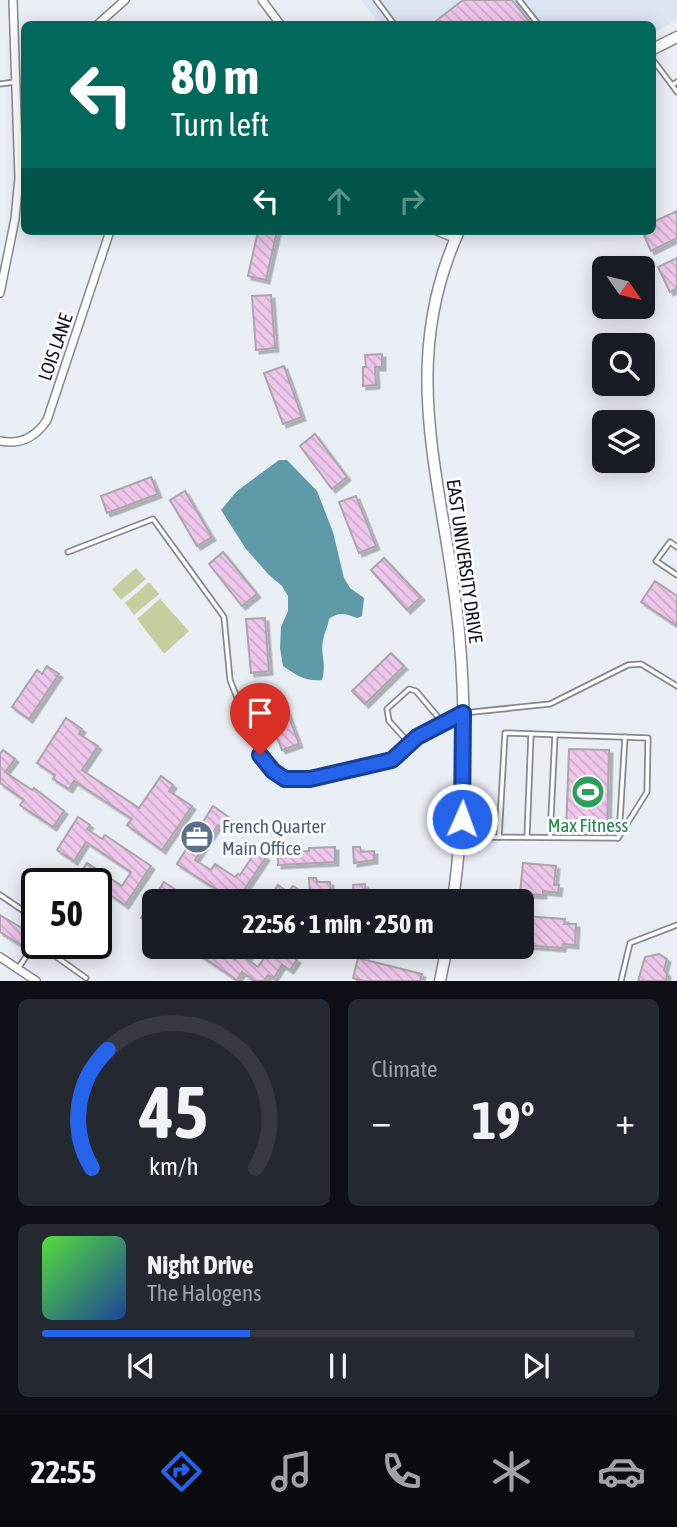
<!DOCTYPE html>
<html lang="en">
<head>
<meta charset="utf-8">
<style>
  :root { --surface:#171b24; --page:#242831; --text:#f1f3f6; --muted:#9ea1a6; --line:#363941; --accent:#2563eb }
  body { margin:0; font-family:"Asap Condensed",sans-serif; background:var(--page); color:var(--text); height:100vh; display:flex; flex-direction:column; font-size:26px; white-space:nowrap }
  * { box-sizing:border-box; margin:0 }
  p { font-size:23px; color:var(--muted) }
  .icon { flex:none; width:38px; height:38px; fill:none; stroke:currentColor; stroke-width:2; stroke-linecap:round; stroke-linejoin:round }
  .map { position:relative; height:981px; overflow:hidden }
  .panel { display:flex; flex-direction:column; gap:18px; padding:18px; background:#0d0f14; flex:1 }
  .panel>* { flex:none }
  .guide { position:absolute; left:21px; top:21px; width:635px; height:214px; border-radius:10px; box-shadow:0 4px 18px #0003; background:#00695c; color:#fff; overflow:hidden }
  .needle { width:46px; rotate:124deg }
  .tools { position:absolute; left:592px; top:256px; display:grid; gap:14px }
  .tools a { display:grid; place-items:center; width:63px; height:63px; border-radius:10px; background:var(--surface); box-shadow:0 4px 18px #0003; font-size:35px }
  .speed { position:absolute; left:21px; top:868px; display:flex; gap:14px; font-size:35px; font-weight:700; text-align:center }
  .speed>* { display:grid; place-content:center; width:91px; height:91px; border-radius:50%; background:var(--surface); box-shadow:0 4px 18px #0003; line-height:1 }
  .speed .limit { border:4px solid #111; border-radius:10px; background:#fff; color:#111 }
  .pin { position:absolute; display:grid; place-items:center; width:60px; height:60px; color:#fff; margin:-72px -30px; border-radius:50% 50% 50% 0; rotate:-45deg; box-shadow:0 0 7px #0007 }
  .pin .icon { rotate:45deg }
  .me { position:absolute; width:77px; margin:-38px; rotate:2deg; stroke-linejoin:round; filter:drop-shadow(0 0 5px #0008) }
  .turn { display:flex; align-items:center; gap:24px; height:147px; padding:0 35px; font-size:32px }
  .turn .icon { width:91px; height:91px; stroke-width:2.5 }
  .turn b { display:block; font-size:49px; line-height:60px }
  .lanes { display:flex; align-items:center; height:66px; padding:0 35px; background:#0003; justify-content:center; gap:35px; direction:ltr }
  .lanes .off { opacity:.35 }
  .big { font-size:52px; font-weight:700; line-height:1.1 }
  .panel .card { flex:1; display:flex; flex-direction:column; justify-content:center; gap:10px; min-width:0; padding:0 24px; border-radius:10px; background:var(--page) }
  .panel .dial { align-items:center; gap:0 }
  .dial svg { height:182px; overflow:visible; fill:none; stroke:var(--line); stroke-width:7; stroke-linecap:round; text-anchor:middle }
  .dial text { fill:var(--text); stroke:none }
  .song { display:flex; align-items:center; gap:21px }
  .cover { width:84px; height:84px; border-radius:10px; background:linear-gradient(135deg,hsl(110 70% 55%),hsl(220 70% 35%)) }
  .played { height:7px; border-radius:4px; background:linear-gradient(90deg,var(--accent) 35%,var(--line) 35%) }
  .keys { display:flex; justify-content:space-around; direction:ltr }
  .heat { display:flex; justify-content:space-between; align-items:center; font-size:38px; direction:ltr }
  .panel .tiles { flex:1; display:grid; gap:18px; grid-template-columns:1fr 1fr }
  .card:last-child { grid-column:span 2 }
  .trip { position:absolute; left:142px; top:889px; width:392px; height:70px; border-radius:10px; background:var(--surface); box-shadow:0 4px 18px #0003; font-weight:700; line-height:70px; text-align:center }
  .tabs { display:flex; height:112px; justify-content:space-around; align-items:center; background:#090b0e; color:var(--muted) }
  .tabs .icon { width:49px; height:49px }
  .tabs .selected { color:var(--accent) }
  .tabs b { font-size:32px; color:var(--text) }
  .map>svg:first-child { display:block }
</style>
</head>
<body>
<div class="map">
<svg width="677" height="981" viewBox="0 0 677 981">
  <defs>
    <pattern id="building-back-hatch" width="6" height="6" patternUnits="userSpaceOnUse" patternTransform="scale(1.75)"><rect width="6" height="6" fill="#efc7ec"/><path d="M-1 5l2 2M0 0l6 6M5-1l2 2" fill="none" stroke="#ccaaca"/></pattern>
    <filter id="shadow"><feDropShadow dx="3.5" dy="3.5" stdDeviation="0" flood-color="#0004"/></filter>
  </defs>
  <rect width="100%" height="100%" fill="#eaeef5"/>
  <!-- built -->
  <polygon fill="#dce3f1" points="361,0 677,0 677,20 653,33 653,24 380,24"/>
  <!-- garden -->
  <g fill="#c5d0a0">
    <polygon points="136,568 146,579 121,600 112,589"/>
    <polygon points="149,582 159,594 134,615 125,603"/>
    <polygon points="160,599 189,631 164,654 137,619"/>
  </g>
  <!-- water -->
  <path fill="#5f9aa9" d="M279 460H287L317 491 333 532 344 578 350 588 364 598 362 616 357 618C347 614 338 611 329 619 328 627 324 633 323 641 320 654 327 663 322 680 306 682 296 675 283 666L280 648 281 627 288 611V596L282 586 269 575 246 549 221 510 237 491Z"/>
  <!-- building -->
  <g fill="url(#building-back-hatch)" stroke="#aca6ac" stroke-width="2" filter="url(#shadow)">
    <polygon points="463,0 512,0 531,24 432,24"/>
    <polygon points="677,211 677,238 651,251 642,231 653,231 653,222"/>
    <polygon points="258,231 277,231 266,280 248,276"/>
    <polygon points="677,258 677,288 670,292 658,267"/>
    <polygon points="271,295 275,348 256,350 252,296"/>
    <polygon points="382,354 382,367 375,367 376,385 363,386 363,367 366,367 365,355"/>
    <polygon points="284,366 302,417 283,424 264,373"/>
    <polygon points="315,434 347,477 332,489 300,446"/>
    <polygon points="151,477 158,494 107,513 101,496"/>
    <polygon points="185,491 212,537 197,546 170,500"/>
    <polygon points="356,496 376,546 359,553 339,502"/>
    <polygon points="223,552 257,594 242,606 209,564"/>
    <polygon points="384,558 421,597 407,610 371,570"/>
    <polygon points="655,581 677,596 677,626 641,602"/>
    <polygon points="265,618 269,671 251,673 246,619"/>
    <polygon points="391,653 404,666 365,704 352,691"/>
    <polygon points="47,666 59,674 29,719 12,707 37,670 42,674"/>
    <polygon points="280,693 299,744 282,750 263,700"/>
    <polygon points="66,718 82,729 79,734 98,746 82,770 139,808 161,776 173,785 169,791 192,806 162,850 127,825 132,819 74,781 69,789 53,779 55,775 37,763"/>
    <polygon points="569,749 609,750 607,834 566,833"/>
    <polygon points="3,750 15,759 5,772 32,790 34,788 64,811 53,827 20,805 24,800 0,783 0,754"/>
    <polygon points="213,806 230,818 223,829 218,825 195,860 211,870 215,864 235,877 238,874 240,875 256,851 266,857 240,896 237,895 233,900 177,864"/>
    <polygon points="78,817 90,825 87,829 102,839 105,835 151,866 125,905 80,874 87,863 122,886 131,872 86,842 74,861 57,850"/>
    <polygon points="335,847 335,862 278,865 278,852 309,851 309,848"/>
    <polygon points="353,847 360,847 361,852 374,851 374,860 354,863"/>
    <polygon points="523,863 556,866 554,885 559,885 558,893 543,891 543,895 520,894"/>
    <polygon points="309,878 316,878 317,882 330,882 331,893 310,895"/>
    <polygon points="164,882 187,897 185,901 154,901 154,921 151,925 141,918"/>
    <polygon points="365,884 366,901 354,901 353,885"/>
    <polygon points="278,885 288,892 293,886 302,892 296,901 268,901"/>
    <polygon points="0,915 35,936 26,948 0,932"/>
    <polygon points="523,916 565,919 564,924 576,924 575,945 563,944 562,948 522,945"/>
    <polygon points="188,947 215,947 235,960 244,947 255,947 247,959 258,967 267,953 257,947 295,947 290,955 297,960 290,970 282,965 274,978 268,975 264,981 255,981 242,972 237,980"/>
    <polygon points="659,954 667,959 664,970 667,974 666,981 638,981 645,957"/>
    <polygon points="358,958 422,974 420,981 364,981 353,978"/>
  </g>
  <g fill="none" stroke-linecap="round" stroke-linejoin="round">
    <defs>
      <g id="service">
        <polyline points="376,0 394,24"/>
        <polyline points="519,0 538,24"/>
        <polyline points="653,60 672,85"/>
        <polyline points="677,82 672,85 677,92"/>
        <polyline points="0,84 15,82"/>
        <polyline points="677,547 670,542 656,561 677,575"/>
        <polyline points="68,552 153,519 224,617 230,680 260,755 273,771 285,779 310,779 392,760 417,737 463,713 550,704 628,665 641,664 677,686"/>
        <polyline points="409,743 389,721 387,709 409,689 416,691 443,723"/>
        <polyline points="619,836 625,737"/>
        <polyline points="463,837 618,838"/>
        <polyline points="499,837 505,733 648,738 647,792 618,838"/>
        <polyline points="527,837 531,734"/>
        <polyline points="550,837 555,735"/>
        <polyline points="0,895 37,920"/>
        <polyline points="86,943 102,954"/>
        <polyline points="48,951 86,978"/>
        <polyline points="19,967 37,940"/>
        <polyline points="621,981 630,943 677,925"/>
      </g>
      <g id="minor">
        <polyline points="262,0 280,24"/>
        <polyline points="98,24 125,0"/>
        <polyline points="437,231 456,239"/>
        <polyline points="0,293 15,219 19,178 13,0"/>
        <path d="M0 441C20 445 36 437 47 420L110 231"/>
        <polyline points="0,957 36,981"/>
      </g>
      <g id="secondary">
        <polyline points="653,49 677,37"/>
        <path d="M453 901C465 812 467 721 459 632 446 490 395 370 459 231"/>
        <polyline points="440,981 447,947"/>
      </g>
    </defs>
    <!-- service casing -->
    <use href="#service" stroke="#85898f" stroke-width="7"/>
    <!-- minor casing -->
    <use href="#minor" stroke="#85898f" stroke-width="10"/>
    <!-- secondary casing -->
    <use href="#secondary" stroke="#85898f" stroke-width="13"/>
    <!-- service -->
    <use href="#service" stroke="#fff" stroke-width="3.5"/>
    <!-- minor -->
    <use href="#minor" stroke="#fff" stroke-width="7"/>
    <!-- secondary -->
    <use href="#secondary" stroke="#fff" stroke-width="10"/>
  </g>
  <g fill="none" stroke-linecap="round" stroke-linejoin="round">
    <defs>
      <polyline id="route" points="260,755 273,771 285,779 310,779 392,760 417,737 463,713 462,819"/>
    </defs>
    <!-- route casing -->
    <use href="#route" stroke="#184099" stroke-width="18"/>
    <!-- route -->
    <use href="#route" stroke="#2563eb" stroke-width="12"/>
  </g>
  <!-- icons -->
  <defs>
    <symbol id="stadium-disc" viewBox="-11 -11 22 22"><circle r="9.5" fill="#2e9e5b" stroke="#fafbfe"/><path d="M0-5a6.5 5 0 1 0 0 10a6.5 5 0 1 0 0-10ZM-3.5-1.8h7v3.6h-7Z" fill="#fff"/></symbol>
    <symbol id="office-disc" viewBox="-11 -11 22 22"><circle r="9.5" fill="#5c6f8a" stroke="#fafbfe"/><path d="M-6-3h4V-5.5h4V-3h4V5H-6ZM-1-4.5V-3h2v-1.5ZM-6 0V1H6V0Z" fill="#fff"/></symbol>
  </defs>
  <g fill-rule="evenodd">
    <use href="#stadium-disc" x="569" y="773" width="38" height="38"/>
    <use href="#office-disc" x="178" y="818" width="38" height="38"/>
  </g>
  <g text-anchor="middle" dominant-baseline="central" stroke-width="6" stroke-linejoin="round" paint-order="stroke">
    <!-- street labels -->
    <g font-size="19" fill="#101113" stroke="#fafbfe">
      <text transform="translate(55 347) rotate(-71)">LOIS LANE</text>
      <text transform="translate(465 561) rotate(82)">EAST UNIVERSITY DRIVE</text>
    </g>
    <!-- leisure labels -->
    <g font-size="19" fill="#27864d" stroke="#fafbfe">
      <text x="588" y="825">Max Fitness</text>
    </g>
    <!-- service labels -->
    <g font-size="19" fill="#4e5e75" stroke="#fafbfe" text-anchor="start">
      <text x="222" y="826">French Quarter<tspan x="222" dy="22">Main Office</tspan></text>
    </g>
  </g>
</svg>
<div class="tools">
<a><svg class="needle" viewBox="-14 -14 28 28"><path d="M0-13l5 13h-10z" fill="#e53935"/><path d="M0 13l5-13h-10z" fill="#9ea1a6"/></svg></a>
<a><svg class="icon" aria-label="search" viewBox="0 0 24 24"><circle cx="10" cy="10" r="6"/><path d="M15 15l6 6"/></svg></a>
<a><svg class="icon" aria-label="layers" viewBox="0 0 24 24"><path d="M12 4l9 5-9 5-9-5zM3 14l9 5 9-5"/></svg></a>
</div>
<div class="speed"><div class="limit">50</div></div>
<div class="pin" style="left:260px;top:755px;background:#d93025"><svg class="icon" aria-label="arrive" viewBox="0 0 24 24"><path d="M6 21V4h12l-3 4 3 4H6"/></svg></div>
<svg class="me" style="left:462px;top:819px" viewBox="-20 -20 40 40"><circle r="17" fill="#2563eb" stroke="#fff" stroke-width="3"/><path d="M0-11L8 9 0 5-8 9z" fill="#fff"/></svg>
<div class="trip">22:56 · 1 min · 250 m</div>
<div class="guide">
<div class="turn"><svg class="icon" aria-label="left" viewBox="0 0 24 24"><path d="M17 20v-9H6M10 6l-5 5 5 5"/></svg><div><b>80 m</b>Turn left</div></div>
<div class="lanes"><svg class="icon" aria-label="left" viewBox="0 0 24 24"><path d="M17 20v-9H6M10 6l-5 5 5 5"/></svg><svg class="icon off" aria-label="ahead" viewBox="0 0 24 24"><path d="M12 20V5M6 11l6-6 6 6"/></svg><svg class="icon off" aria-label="right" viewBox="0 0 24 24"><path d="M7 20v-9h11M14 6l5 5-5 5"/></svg></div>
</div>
</div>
<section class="panel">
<div class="tiles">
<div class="card dial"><svg viewBox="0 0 100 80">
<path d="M14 69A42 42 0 1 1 86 69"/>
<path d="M14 69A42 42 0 0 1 21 17" stroke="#2563eb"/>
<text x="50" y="56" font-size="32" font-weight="700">45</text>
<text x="50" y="72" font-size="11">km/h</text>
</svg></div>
<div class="card"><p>Climate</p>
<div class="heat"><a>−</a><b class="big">19°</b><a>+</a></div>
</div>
<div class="card">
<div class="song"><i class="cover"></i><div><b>Night Drive</b><p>The Halogens</p></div></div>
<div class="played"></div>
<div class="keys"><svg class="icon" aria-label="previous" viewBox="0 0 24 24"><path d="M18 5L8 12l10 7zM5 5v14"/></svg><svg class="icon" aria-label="pause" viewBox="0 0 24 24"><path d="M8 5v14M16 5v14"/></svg><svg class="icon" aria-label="next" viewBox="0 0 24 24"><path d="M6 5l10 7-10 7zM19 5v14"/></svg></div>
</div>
</div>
</section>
<nav class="tabs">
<b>22:55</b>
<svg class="icon selected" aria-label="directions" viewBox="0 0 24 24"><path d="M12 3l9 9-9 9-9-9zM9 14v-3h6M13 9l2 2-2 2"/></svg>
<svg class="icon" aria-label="music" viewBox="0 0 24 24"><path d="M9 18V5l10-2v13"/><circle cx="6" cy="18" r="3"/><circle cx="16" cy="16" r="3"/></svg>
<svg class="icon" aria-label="phone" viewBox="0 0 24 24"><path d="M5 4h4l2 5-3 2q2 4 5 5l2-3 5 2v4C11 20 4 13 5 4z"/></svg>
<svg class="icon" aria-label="climate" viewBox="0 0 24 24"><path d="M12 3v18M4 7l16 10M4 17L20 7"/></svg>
<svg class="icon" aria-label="car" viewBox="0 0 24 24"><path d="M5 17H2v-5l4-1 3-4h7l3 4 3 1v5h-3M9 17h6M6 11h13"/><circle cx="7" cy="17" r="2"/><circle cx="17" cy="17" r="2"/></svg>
</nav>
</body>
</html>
